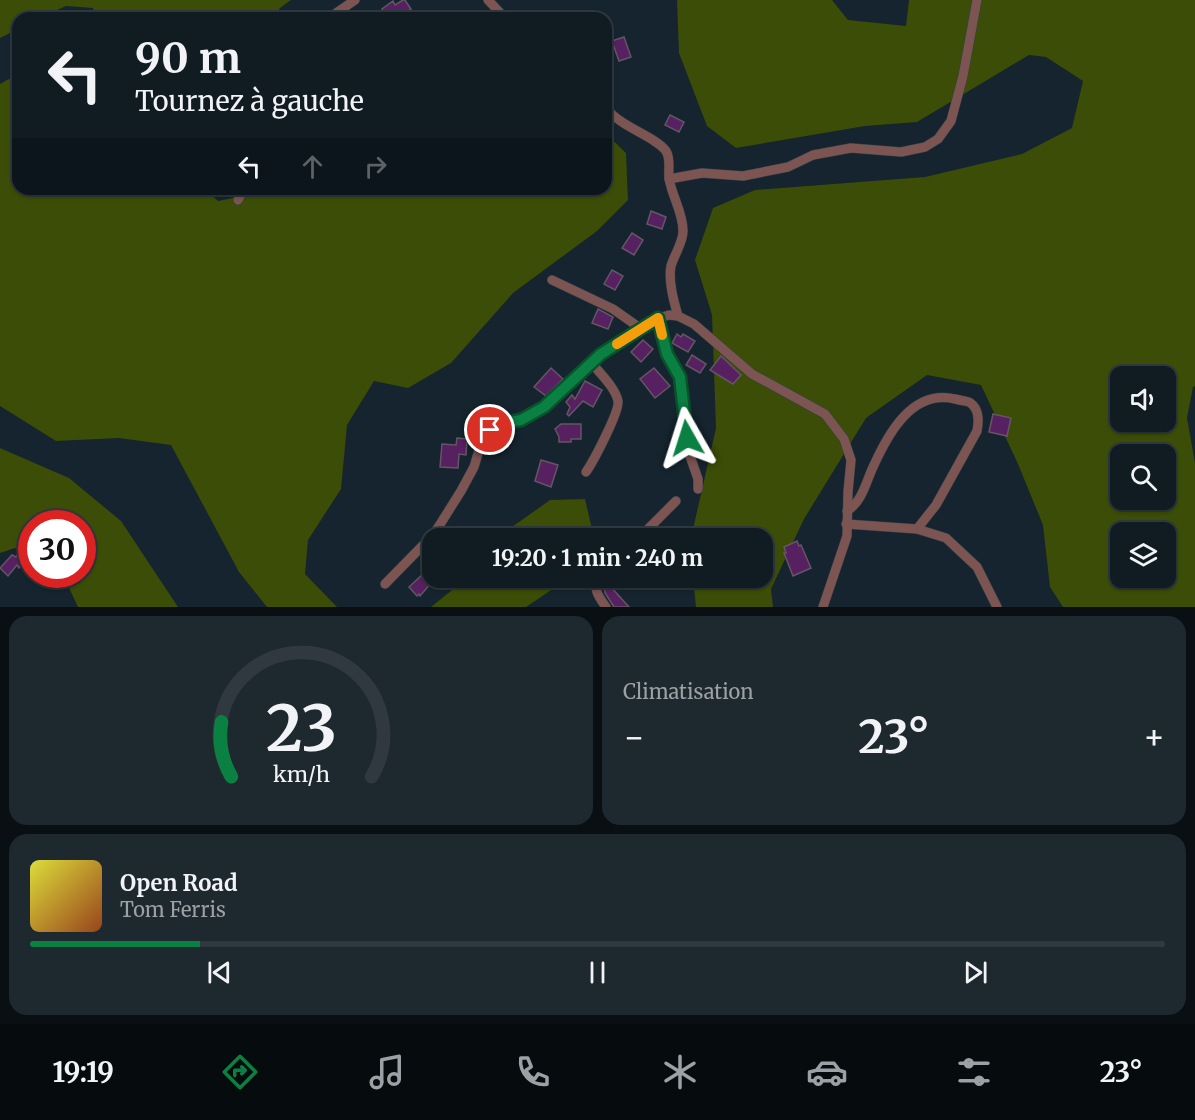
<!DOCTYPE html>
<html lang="fr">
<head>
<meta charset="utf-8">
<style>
  :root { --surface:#101b22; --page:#1e282f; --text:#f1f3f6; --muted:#9ca1a5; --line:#303940; --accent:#0b8043 }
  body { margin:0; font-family:Merriweather,serif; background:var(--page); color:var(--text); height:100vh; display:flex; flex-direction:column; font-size:22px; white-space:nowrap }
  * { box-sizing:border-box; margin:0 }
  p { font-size:20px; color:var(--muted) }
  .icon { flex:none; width:33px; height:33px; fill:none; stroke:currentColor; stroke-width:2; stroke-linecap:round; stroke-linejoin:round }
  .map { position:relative; height:607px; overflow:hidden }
  .sheet { display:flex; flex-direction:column; gap:9px; padding:9px; background:#090f13; flex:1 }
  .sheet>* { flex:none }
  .top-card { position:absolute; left:12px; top:12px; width:600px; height:183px; border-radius:18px; box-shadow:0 2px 4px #0004,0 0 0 2px var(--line); background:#101b22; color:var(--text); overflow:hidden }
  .controls { position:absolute; left:1110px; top:366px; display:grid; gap:12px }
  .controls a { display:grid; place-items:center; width:66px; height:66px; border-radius:12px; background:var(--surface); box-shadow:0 2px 4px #0004,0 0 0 2px var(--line); font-size:30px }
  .speed { position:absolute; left:18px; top:510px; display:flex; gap:12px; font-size:30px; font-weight:700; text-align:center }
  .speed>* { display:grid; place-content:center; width:78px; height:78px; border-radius:50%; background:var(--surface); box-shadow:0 2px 4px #0004,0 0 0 2px var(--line); line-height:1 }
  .speed .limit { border:9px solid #d22; background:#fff; color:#111 }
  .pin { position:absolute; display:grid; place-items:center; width:51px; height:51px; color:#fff; margin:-26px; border:3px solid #fff; border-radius:50%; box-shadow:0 2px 6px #0007 }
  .me { position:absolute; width:66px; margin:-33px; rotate:354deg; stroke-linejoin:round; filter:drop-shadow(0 0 4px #0008) }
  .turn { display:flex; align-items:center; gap:21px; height:126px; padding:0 24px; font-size:27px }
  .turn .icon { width:78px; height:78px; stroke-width:2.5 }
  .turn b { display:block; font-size:42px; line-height:51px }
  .lanes { display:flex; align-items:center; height:57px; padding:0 24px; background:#0003; justify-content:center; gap:30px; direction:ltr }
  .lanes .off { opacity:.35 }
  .big { font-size:45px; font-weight:700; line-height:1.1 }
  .sheet .widget { flex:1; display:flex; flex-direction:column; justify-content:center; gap:9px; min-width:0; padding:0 21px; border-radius:18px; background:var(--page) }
  .sheet .dial { align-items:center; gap:0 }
  .dial svg { height:156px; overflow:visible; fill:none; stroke:var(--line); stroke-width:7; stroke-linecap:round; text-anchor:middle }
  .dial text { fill:var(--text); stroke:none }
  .song { display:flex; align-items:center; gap:18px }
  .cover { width:72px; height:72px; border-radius:9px; background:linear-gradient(135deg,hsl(60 70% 55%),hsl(20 70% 35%)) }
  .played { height:6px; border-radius:3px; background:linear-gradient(90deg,var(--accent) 15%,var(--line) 15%) }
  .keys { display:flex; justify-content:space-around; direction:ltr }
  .heat { display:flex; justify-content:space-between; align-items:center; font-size:33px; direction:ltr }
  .sheet .tiles { flex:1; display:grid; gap:9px; grid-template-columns:1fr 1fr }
  .widget:last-child { grid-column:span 2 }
  .trip { position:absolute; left:422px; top:528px; width:351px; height:60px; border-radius:18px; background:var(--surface); box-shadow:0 2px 4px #0004,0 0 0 2px var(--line); font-weight:700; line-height:60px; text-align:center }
  .tabs { display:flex; height:96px; justify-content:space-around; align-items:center; background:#060b0e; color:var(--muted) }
  .tabs .icon { width:42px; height:42px }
  .tabs .active { color:var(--accent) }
  .tabs b { font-size:27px; color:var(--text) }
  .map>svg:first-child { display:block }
</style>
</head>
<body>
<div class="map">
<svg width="1195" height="607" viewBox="0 0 1195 607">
  <rect width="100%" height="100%" fill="#15242e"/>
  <!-- green -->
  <g fill="#3b4d06" fill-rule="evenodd">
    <polygon points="0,0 291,0 280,8 274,18 94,18 93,8 66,6 40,18 18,18 18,29 0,38"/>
    <path d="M677 0H832L848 20 906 26 909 0H1195V386L1193 387 1187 418 1195 463V607H1063L1050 587 1043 525 1018 464 981 385 927 375 866 418 804 519 771 589 773 607H696L693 578H762V538H691L716 428 712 315 695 260 713 208 755 190 925 177 1022 154 1072 128 1083 81 1046 57 1029 55 917 122 865 126 736 148 707 126 679 53ZM1120 376H1166V422H1120ZM1120 454H1166V500H1120ZM1120 532H1166V578H1120Z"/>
    <polygon points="18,74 18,189 205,189 218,201 247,195 254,189 606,189 606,134 626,153 628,200 597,231 513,293 451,363 408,388 374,381 347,425 341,489 308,540 305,574 337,607 267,607 239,572 171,445 119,438 56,441 0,406 0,84"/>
    <polygon points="0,448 69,478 121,521 178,607 78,607 63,575 82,574 82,524 32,524 31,557 15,548 0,553"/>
    <polygon points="585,499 594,538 499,538 505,532 550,500"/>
    <polygon points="467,578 569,578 526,607 431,607"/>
  </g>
  <!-- building -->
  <g fill="#572060" stroke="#635665" stroke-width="1.5">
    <polygon points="403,0 405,0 411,9 408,11 411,15 407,18 387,18 382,9 393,1 395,5"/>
    <polygon points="624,37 631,57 619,61 612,41"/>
    <polygon points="670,115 684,122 679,132 665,125"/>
    <polygon points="651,211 666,217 662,229 647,224"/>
    <polygon points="632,233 643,240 634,255 622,248"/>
    <polygon points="612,270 623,276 615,290 604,284"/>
    <polygon points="598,309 613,317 608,329 592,323"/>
    <polygon points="677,334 681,337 683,334 695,341 688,352 672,343"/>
    <polygon points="643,340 653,349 641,362 631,352"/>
    <polygon points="692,355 706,364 700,373 686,365"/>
    <polygon points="721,356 741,375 733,384 710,370"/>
    <polygon points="551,368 563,379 546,396 534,387"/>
    <polygon points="654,368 670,386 655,398 640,379"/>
    <polygon points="585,381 602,390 593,407 583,401 569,416 567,414 570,407 566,402 572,395 575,399"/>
    <polygon points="993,414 1011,418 1007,436 989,432"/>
    <polygon points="561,424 581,424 581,439 571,439 571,442 559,442 559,437 555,429"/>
    <polygon points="457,438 467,439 466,455 459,454 458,468 440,467 442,444 456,445"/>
    <polygon points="541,460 558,465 551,487 535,481"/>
    <polygon points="797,541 799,546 801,545 811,568 793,576 784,553 786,553 784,547"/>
    <polygon points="19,553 26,560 19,568 17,565 8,576 0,568 12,555 16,557"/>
    <polygon points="424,573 432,582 420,596 419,594 417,596 409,587"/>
    <polygon points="611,578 622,578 611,587 629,607 614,607 605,593 604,585"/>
  </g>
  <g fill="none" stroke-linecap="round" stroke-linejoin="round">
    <defs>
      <g id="street">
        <polyline points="488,0 505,18"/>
        <polyline points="329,18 355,0"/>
        <path d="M606 108C622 128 655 136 666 151 671 159 668 169 669 178 672 197 683 212 683 231 683 243 674 255 671 266 668 281 674 302 678 316"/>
        <polyline points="669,179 702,173 743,176 788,167 813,155 851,148 901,152 925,147 938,139 951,121 963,76 977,0"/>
        <polyline points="238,200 244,189"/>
        <polyline points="552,280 613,309 640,328"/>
        <polyline points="659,318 667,354 680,377 690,456 698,479 698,489"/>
        <path d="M586 472C593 462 620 411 618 401 615 387 600 374 592 363"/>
        <path d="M847 511C863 501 866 481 874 465 889 432 913 389 955 399 959 400 965 401 969 402 979 408 979 421 977 431L936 505 917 529"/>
        <polyline points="846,524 917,529 946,538 977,567 997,607"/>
        <polyline points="639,538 676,501"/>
        <path d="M601 578C591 588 599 597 606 607"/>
        <polyline points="385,584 434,534 461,491 474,467 482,440 490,430 498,424 521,420 544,407 601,355 640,328 659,318 669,315 678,316 694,324 752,374 825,414 844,439 851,460 848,492 847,536 823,607"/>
      </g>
    </defs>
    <!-- street casing -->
    <use href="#street" stroke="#33414b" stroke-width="10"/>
    <!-- street -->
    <use href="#street" stroke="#7c5451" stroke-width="9"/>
  </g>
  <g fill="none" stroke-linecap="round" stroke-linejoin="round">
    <defs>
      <polyline id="route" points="490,430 498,424 521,420 544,407 601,354 658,318 667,354 680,377 687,438"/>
    </defs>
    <!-- route casing -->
    <use href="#route" stroke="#07532c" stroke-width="15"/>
    <!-- route -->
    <use href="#route" stroke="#0b8043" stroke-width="10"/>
    <!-- slow -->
    <polyline stroke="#f59e0b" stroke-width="10" points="617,344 658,318 662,335"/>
  </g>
</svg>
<div class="controls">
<a><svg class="icon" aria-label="sound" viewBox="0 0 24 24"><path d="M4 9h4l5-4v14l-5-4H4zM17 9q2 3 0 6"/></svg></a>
<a><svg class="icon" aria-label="search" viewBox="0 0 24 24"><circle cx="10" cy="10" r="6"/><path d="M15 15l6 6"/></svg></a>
<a><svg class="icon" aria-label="layers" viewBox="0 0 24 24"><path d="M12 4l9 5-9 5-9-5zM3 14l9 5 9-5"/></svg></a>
</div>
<div class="speed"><div class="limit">30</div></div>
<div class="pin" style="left:490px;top:430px;background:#d93025"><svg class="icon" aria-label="arrive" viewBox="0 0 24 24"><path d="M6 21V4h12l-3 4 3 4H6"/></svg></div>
<svg class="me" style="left:687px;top:438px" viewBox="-20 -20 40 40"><path d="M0-17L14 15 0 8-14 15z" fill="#0b8043" stroke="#fff" stroke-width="4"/></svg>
<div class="trip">19:20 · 1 min · 240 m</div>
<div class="top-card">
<div class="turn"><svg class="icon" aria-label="left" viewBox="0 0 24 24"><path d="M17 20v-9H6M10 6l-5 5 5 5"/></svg><div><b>90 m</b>Tournez à gauche</div></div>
<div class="lanes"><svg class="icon" aria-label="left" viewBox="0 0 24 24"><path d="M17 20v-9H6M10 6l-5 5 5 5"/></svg><svg class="icon off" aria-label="ahead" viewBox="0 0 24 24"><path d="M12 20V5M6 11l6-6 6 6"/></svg><svg class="icon off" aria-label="right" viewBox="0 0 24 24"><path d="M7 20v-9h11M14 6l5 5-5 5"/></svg></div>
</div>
</div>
<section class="sheet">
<div class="tiles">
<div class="widget dial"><svg viewBox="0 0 100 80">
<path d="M14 69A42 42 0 1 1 86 69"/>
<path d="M14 69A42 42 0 0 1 9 41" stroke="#0b8043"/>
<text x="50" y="56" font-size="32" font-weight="700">23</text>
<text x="50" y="72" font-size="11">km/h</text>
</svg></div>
<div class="widget"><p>Climatisation</p>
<div class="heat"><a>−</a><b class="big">23°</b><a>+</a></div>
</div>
<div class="widget">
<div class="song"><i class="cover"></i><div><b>Open Road</b><p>Tom Ferris</p></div></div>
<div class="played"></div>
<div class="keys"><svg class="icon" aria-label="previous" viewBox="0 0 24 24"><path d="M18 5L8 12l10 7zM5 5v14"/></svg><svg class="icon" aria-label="pause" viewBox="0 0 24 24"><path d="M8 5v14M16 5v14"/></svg><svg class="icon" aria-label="next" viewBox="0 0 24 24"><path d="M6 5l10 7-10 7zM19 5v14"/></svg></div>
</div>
</div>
</section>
<nav class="tabs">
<b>19:19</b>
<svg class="icon active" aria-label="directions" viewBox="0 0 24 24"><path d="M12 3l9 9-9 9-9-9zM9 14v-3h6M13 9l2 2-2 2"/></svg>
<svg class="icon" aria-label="music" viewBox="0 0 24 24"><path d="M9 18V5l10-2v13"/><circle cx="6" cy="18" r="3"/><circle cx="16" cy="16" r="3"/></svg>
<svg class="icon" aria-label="phone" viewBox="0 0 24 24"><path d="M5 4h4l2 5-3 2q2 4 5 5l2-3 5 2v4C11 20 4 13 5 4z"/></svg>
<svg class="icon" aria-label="climate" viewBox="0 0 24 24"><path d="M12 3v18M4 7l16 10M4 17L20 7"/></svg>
<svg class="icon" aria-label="car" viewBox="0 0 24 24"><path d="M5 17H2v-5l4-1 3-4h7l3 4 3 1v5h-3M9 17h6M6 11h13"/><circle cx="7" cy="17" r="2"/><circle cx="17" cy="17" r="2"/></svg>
<svg class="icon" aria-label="filters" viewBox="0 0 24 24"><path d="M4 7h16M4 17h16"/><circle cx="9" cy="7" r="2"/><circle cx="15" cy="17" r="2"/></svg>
<b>23°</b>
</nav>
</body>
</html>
